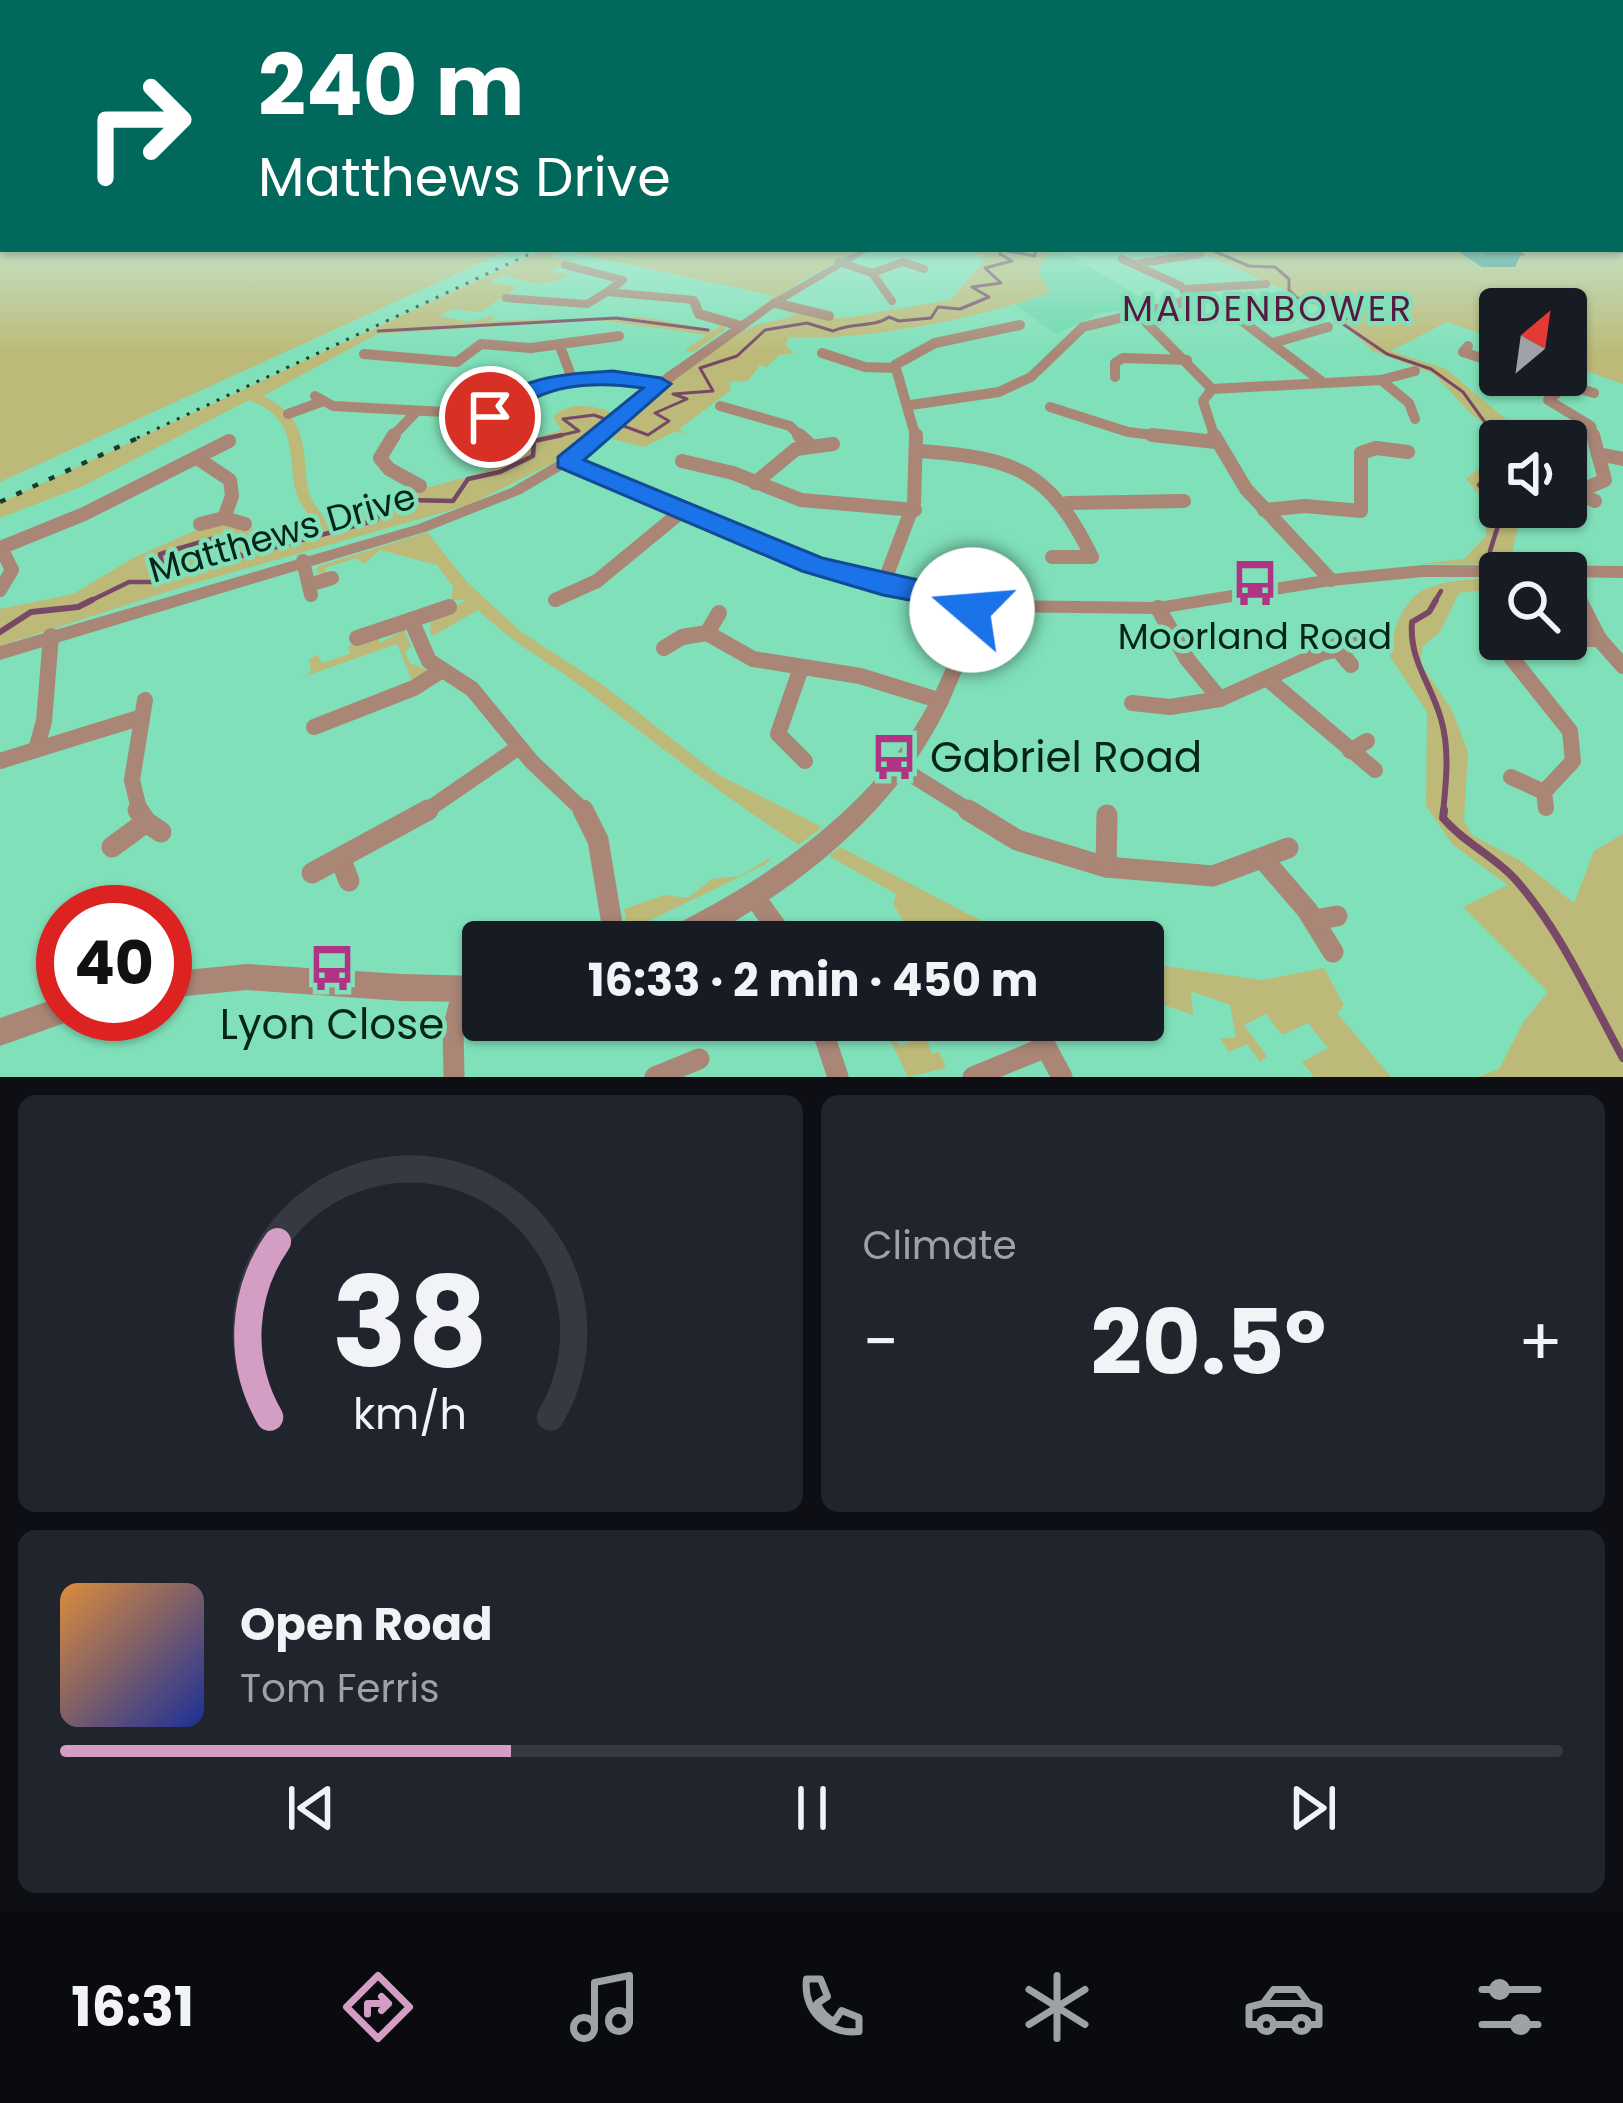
<!DOCTYPE html>
<html lang="en">
<head>
<meta charset="utf-8">
<style>
  :root { --surface:#171b24; --page:#20242c; --text:#f1f3f6; --muted:#9ea1a6; --line:#363941; --accent:#d49dc3 }
  body { margin:0; font-family:Poppins,sans-serif; background:var(--page); color:var(--text); height:100vh; display:flex; flex-direction:column; font-size:45px; white-space:nowrap }
  * { box-sizing:border-box; margin:0 }
  p { font-size:39px; color:var(--muted) }
  .icon { flex:none; width:66px; height:66px; fill:none; stroke:currentColor; stroke-width:2; stroke-linecap:round; stroke-linejoin:round }
  .map { position:relative; height:1077px; overflow:hidden }
  .sheet { display:flex; flex-direction:column; gap:18px; padding:18px; background:#0d0f14; flex:1 }
  .sheet>* { flex:none }
  .hud { position:absolute; left:0px; top:0px; width:1623px; height:252px; box-shadow:0 3px 9px #0004; background:#00695c; color:#fff; overflow:hidden }
  .needle { width:78px; rotate:29deg }
  .buttons { position:absolute; left:1479px; top:288px; display:grid; gap:24px }
  .buttons a { display:grid; place-items:center; width:108px; height:108px; border-radius:12px; background:var(--surface); box-shadow:0 3px 9px #0004; font-size:60px }
  .speed { position:absolute; left:36px; top:885px; display:flex; gap:24px; font-size:60px; font-weight:700; text-align:center }
  .speed>* { display:grid; place-content:center; width:156px; height:156px; border-radius:50%; background:var(--surface); box-shadow:0 3px 9px #0004; line-height:1 }
  .speed .limit { border:18px solid #d22; background:#fff; color:#111 }
  .pin { position:absolute; display:grid; place-items:center; width:102px; height:102px; color:#fff; margin:-51px; border:6px solid #fff; border-radius:50%; box-shadow:0 3px 12px #0007 }
  .me { position:absolute; width:132px; margin:-66px; rotate:288deg; stroke-linejoin:round; filter:drop-shadow(0 0 9px #0008) }
  .turn { display:flex; align-items:center; gap:42px; height:252px; padding:0 60px; font-size:54px }
  .turn .icon { width:156px; height:156px; stroke-width:2.5 }
  .turn b { display:block; font-size:84px; line-height:102px }
  .big { font-size:90px; font-weight:700; line-height:1.1 }
  .sheet .tile { flex:1; display:flex; flex-direction:column; justify-content:center; gap:18px; min-width:0; padding:0 42px; border-radius:18px; background:var(--page) }
  .sheet .dial { align-items:center; gap:0 }
  .dial svg { height:312px; overflow:visible; fill:none; stroke:var(--line); stroke-width:7; stroke-linecap:round; text-anchor:middle }
  .dial text { fill:var(--text); stroke:none }
  .song { display:flex; align-items:center; gap:36px }
  .cover { width:144px; height:144px; border-radius:18px; background:linear-gradient(135deg,hsl(30 70% 55%),hsl(230 70% 35%)) }
  .played { height:12px; border-radius:6px; background:linear-gradient(90deg,var(--accent) 30%,var(--line) 30%) }
  .keys { display:flex; justify-content:space-around; direction:ltr }
  .heat { display:flex; justify-content:space-between; align-items:center; font-size:66px; direction:ltr }
  .sheet .tiles { flex:1; display:grid; gap:18px; grid-template-columns:1fr 1fr }
  .tile:last-child { grid-column:span 2 }
  .trip { position:absolute; left:462px; top:921px; width:702px; height:120px; border-radius:12px; background:var(--surface); box-shadow:0 3px 9px #0004; font-weight:700; line-height:120px; text-align:center }
  .dock { display:flex; height:192px; justify-content:space-around; align-items:center; background:#090b0e; color:var(--muted) }
  .dock .icon { width:84px; height:84px }
  .dock .active { color:var(--accent) }
  .dock b { font-size:54px; color:var(--text) }
  .map>svg:first-child { display:block }
</style>
</head>
<body>
<div class="map">
<svg width="1623" height="1077" viewBox="0 0 1623 1077">
  <rect width="100%" height="100%" fill="#80e0b9"/>
  <!-- built -->
  <polygon fill="#6cd8ad" points="1052,249 1060,249 1154,305 1098,314 1056,334 1015,305 1050,292 1037,272"/>
  <!-- green -->
  <g fill="#bdba79">
    <polygon points="0,202 3,249 511,249 0,482"/>
    <path d="M545 249H862L804 279 746 319 775 296 562 250 550 257 575 260 550 271 569 275C538 290 531 282 504 275L489 282 518 287 480 312 453 309 438 316 470 322 495 315 490 321 643 317 714 330 722 325 725 330 693 352 685 350 707 335 598 320 377 334 263 396C309 417 302 450 308 488 310 501 321 511 327 523 354 524 363 510 388 500 432 483 483 478 524 453L522 442 561 430 553 417C571 399 595 406 616 414L572 450 577 451 469 505 188 585 0 646V609L73 594 135 557 199 529 225 524 249 529 310 519C306 510 298 501 296 492 287 454 299 419 249 400L83 486 0 518V503Z"/>
    <path d="M990 249H1052L1038 272 1050 292C983 318 863 342 788 337L786 346 794 353 779 355 767 367 760 365 748 381 729 382 731 390 679 429 686 433 674 432 644 447 612 439C651 401 692 357 747 329 765 319 782 324 798 312 832 324 858 316 899 308L907 313 902 308 950 300 991 253 981 262 984 256 972 251Z"/>
    <polygon points="1192,249 1623,250 1623,384 1566,364 1566,309 1500,309 1500,340 1447,322 1391,351 1446,369 1532,441 1507,441 1472,415 1434,374 1373,351 1326,309 1289,296 1281,284 1282,289"/>
    <polygon points="1500,452 1500,507 1522,507 1512,554 1522,562 1498,563 1619,566 1417,564 1464,559 1486,536 1487,504 1466,479"/>
    <path d="M427 532 466 581 520 631 603 685 717 774 822 827 799 845C726 798 658 746 589 692 552 664 512 643 478 610L431 637 430 623 467 599 451 601 453 587 437 565 380 550 364 564 357 558 325 568 326 574 315 573 319 566Z"/>
    <path d="M1481 579 1483 590 1459 593 1440 632 1423 646 1420 663 1452 710 1468 752 1464 821 1472 835 1521 861 1574 903 1594 851 1623 834V1077H1478L1499 1069 1524 1021 1548 992 1463 907 1508 885 1453 845 1426 806 1427 712 1389 655C1401 592 1421 582 1481 579Z"/>
    <polygon points="404,630 411,646 405,652 410,663 427,670 412,681 397,644 303,677 311,672 309,659 318,655 322,663 350,654 348,646 378,637 380,643"/>
    <polygon points="840,847 1022,942 966,942 945,925 912,934 893,904 896,894 829,856"/>
    <polygon points="773,856 766,864 628,931 624,909 664,895 688,898 712,879 740,876"/>
    <polygon points="1143,963 1262,980 1324,968 1344,1005 1337,1013 1391,1077 1314,1077 1302,1062 1328,1048 1308,1023 1282,1035 1266,1014 1244,1025 1267,1056 1260,1062 1247,1044 1229,1052 1220,1039 1236,1037 1230,1005 1191,991 1193,1015 1147,999"/>
    <polygon points="925,1036 932,1054 939,1051 946,1068 908,1077 891,1042 896,1040 900,1046"/>
  </g>
  <g fill="none" stroke-linecap="round" stroke-linejoin="round">
    <!-- stream-far3 -->
    <g stroke="#784966" stroke-width="3">
      <polyline points="1209,249 1249,266 1275,267 1289,279 1289,290 1297,298 1356,313 1340,322 1387,354 1431,369 1463,392 1484,421 1508,438"/>
      <polyline points="1601,249 1623,252"/>
      <polyline points="378,331 616,318 708,330"/>
      <path d="M549 438 579 431 563 419 594 415 648 435 669 421 655 413 687 399 673 394 713 391 700 368 737 356 765 330 807 323 833 331C851 322 874 328 889 317L899 321 931 318 938 307 960 309 989 297 972 287 1001 283 985 268 1012 261 1000 254 1002 250 1035 256V249"/>
    </g>
    <!-- stream-far2 -->
    <g stroke="#784966" stroke-width="4.5">
      <polyline points="1504,435 1513,441"/>
      <polyline points="1500,465 1479,485 1500,505"/>
      <polyline points="1490,551 1504,507"/>
      <polyline points="86,603 129,582 151,582 164,572 160,554 218,537 242,556 377,520 378,509 408,500 453,501 468,479 500,472 533,456 534,441 562,435"/>
      <polyline points="1434,603 1441,591"/>
    </g>
    <!-- stream-far1 -->
    <g stroke="#784966" stroke-width="6">
      <path d="M1436 600 1429 612 1412 622C1409 661 1431 683 1441 719 1450 750 1446 782 1443 813"/>
      <polyline points="0,632 31,612 78,607 92,600"/>
    </g>
    <!-- stream -->
    <path stroke="#784966" stroke-width="8" d="M1444 810 1443 818C1464 843 1493 855 1515 879 1561 931 1590 998 1623 1058"/>
    <!-- minor-far4 -->
    <g stroke="#a98676" stroke-width="8">
      <polyline points="1122,259 1181,286 1188,298 1168,307"/>
      <polyline points="839,262 872,273 892,301"/>
      <polyline points="1135,264 1200,254"/>
      <polyline points="565,265 623,280 608,291"/>
      <polyline points="872,273 903,262 924,269"/>
      <polyline points="1185,289 1266,284"/>
      <polyline points="506,298 587,304 607,292 694,300 697,307"/>
      <polyline points="774,303 791,307"/>
    </g>
    <!-- minor-far3 -->
    <g stroke="#a98676" stroke-width="10">
      <polyline points="695,304 699,314 741,326"/>
      <polyline points="779,304 829,316"/>
      <polyline points="1225,308 1321,381"/>
      <polyline points="1137,313 1212,389 1203,401 1215,438"/>
      <polyline points="1273,343 1328,327"/>
      <polyline points="559,344 572,378"/>
      <polyline points="1468,346 1463,352 1500,364"/>
      <polyline points="822,353 865,367 895,368"/>
      <polyline points="364,354 457,362 481,344 531,348 619,336"/>
      <polyline points="1543,375 1567,385 1548,400 1591,426 1594,438"/>
      <polyline points="1115,377 1115,363 1123,358 1187,360"/>
      <polyline points="1381,380 1415,371"/>
      <polyline points="1567,385 1594,393"/>
      <polyline points="1212,389 1381,380 1409,403 1415,419"/>
      <polyline points="315,396 333,406 463,413 506,423"/>
      <polyline points="911,405 999,392 1031,377 1083,327 1178,304"/>
      <polyline points="720,406 790,426 802,438"/>
      <polyline points="1050,407 1128,432 1179,438"/>
      <polyline points="288,414 321,402"/>
      <path d="M491 417C544 370 594 374 661 384"/>
      <polyline points="391,438 416,412"/>
      <polyline points="916,438 895,365 935,343 1020,325"/>
    </g>
    <!-- minor-far2 -->
    <g stroke="#a98676" stroke-width="14">
      <polyline points="394,435 380,458 389,469 420,486"/>
      <polyline points="799,435 808,443"/>
      <polyline points="1152,435 1216,442"/>
      <polyline points="1214,435 1246,489 1331,580"/>
      <polyline points="1593,435 1598,454 1623,459"/>
      <path d="M920 451C1014 458 1049 469 1092 557H1052"/>
      <polyline points="197,458 230,480 232,496 224,518"/>
      <polyline points="682,461 733,473 801,500 915,510"/>
      <polyline points="755,483 796,449 833,444"/>
      <polyline points="1572,491 1595,501"/>
      <polyline points="1566,497 1605,480 1598,454"/>
      <polyline points="1067,503 1184,501"/>
      <polyline points="1264,510 1305,506 1361,511 1361,453 1376,448 1408,452"/>
      <polyline points="200,524 224,518 245,524"/>
      <polyline points="0,548 84,514 229,441"/>
      <polyline points="303,561 311,595"/>
      <polyline points="309,585 332,578"/>
      <polyline points="883,585 914,503 916,435"/>
      <polyline points="1566,585 1581,603"/>
      <polyline points="0,590 12,570 1,548"/>
      <polyline points="555,600 597,581 682,511"/>
    </g>
    <!-- minor-far1 -->
    <g stroke="#a98676" stroke-width="16">
      <polyline points="1579,600 1599,639 1623,666"/>
      <polyline points="449,607 411,620 429,661 472,689 532,762 586,813"/>
      <polyline points="1158,608 1187,659 1220,699 1322,653 1359,644"/>
      <polyline points="1487,627 1570,731 1573,761 1544,792"/>
      <polyline points="707,633 719,613"/>
      <polyline points="357,638 411,620"/>
      <polyline points="1534,639 1599,639"/>
      <polyline points="1335,646 1351,665"/>
      <polyline points="664,648 682,637 707,633 753,659 860,676 941,701"/>
      <polyline points="801,668 778,734 805,761"/>
      <polyline points="1270,681 1375,770"/>
      <polyline points="1132,703 1170,707 1220,699"/>
      <polyline points="314,727 414,688 442,670"/>
      <polyline points="36,750 44,721 51,636"/>
      <polyline points="1350,751 1367,741"/>
      <polyline points="0,761 142,717"/>
      <polyline points="899,767 973,813"/>
      <polyline points="1511,777 1544,792 1546,808"/>
      <polyline points="140,813 132,780 145,700"/>
      <polyline points="423,813 519,747"/>
    </g>
    <!-- minor -->
    <g stroke="#a98676" stroke-width="21">
      <polyline points="138,810 146,822"/>
      <polyline points="583,810 598,840 615,942"/>
      <polyline points="968,810 1017,840 1106,867 1213,876 1288,848"/>
      <polyline points="112,847 146,822 161,832"/>
      <polyline points="341,860 349,881"/>
      <polyline points="1264,860 1307,910 1333,952"/>
      <polyline points="1106,867 1107,815"/>
      <polyline points="312,873 428,810"/>
      <polyline points="753,895 787,942"/>
      <polyline points="1314,920 1337,916"/>
      <polyline points="819,1020 838,1077"/>
      <polyline points="1032,1020 1046,1047"/>
      <polyline points="454,1077 453,1029 463,990"/>
      <polyline points="655,1077 699,1059"/>
      <polyline points="973,1077 1046,1047 1062,1077"/>
    </g>
    <!-- tertiary -->
    <g fill="#a98676" fill-rule="evenodd">
      <rect x="1620" y="225" width="3" height="6"/>
      <path d="M860 249H872L778 305 676 379 578 461 839 568 930 589 1006 600 1158 602 1331 574 1423 565 1623 566V578L1566 577V573H1500V577H1423L1331 586 1158 614 1006 612 981 608C972 645 961 678 944 712 902 797 827 864 748 913 731 923 710 939 691 942 679 944 666 942 654 942L658 933C779 875 899 791 949 660 955 642 959 624 964 606L930 601 828 576 567 467 521 494 428 531 0 660V646L416 525 511 488 578 449 666 373 770 301Z"/>
      <polygon points="247,964 402,974 483,976 483,1002 402,1001 247,990 165,998 165,972"/>
      <polygon points="63,996 63,1014 75,1014 73,1020 0,1046 0,1018"/>
    </g>
    <!-- rail-far1 -->
    <polyline stroke="#153d2d" stroke-width="3" stroke-dasharray="3 8" stroke-linecap="butt" points="137,438 540,249"/>
    <!-- rail -->
    <polyline stroke="#153d2d" stroke-width="4.5" stroke-dasharray="6 12" stroke-linecap="butt" points="0,502 144,435"/>
  </g>
  <!-- wall -->
  <polygon fill="#318c83" points="1458,249 1513,249 1521,254 1515,267 1482,267 1457,251"/>
  <!-- building -->
  <polygon fill="#39a398" stroke="#28726a" stroke-width="3" points="1479,249 1513,249 1521,254 1488,254"/>
  <!-- sky -->
  <linearGradient id="sky" x2="0" y2="1"><stop stop-color="#8f8fc1"/><stop offset="0.57" stop-color="#c6f1e0"/><stop offset="1" stop-color="#c6f1e0" stop-opacity="0"/></linearGradient>
  <rect width="1623" height="353" fill="url(#sky)"/>
  <!-- route -->
  <path fill="#1a73e8" stroke="#114b97" stroke-width="3" d="M613 371 661 378 671 384 584 460 822 558 984 595 988 602 983 617H962L957 609 883 595 802 571 558 467V457L643 388C589 380 540 384 499 422H482L479 417C513 376 563 374 613 371Z"/>
  <!-- icons -->
  <defs>
    <symbol id="bus-bare" viewBox="-9 -9 18 18"><path d="M-5-6H5V4H4V6H2V4H-2V6H-4V4H-5ZM-3.5-4V0h7V-4ZM-3.5 1.2v1.5H-2V1.2ZM2 1.2v1.5H3.5V1.2Z" fill="#b03384" stroke="#80e0b9" stroke-width="2.5" paint-order="stroke"/></symbol>
  </defs>
  <g fill-rule="evenodd">
    <use href="#bus-bare" x="1222" y="550" width="66" height="66"/>
    <use href="#bus-bare" x="861" y="724" width="66" height="66"/>
    <use href="#bus-bare" x="299" y="935" width="66" height="66"/>
  </g>
  <g text-anchor="middle" dominant-baseline="central" stroke-width="9" stroke-linejoin="round" paint-order="stroke">
    <!-- far-quarter labels -->
    <g font-size="36" letter-spacing="3" fill="#561a40" stroke="#80e0b9">
      <text x="1268" y="308">MAIDENBOWER</text>
    </g>
    <!-- street labels -->
    <g font-size="36" fill="#052519" stroke="#80e0b9">
      <text transform="translate(282 533) rotate(-16)">Matthews Drive</text>
    </g>
    <!-- poi labels -->
    <g font-size="36" fill="#052519" stroke="#80e0b9">
      <text x="1255" y="636">Moorland Road</text>
    </g>
    <!-- near-poi labels -->
    <g font-size="42" fill="#052519" stroke="#80e0b9" text-anchor="start">
      <text x="930" y="757">Gabriel Road</text>
      <text x="332" y="1024" text-anchor="middle">Lyon Close</text>
    </g>
  </g>
</svg>
<div class="buttons">
<a><svg class="needle" viewBox="-14 -14 28 28"><path d="M0-13l5 13h-10z" fill="#e53935"/><path d="M0 13l5-13h-10z" fill="#9ea1a6"/></svg></a>
<a><svg class="icon" aria-label="sound" viewBox="0 0 24 24"><path d="M4 9h4l5-4v14l-5-4H4zM17 9q2 3 0 6"/></svg></a>
<a><svg class="icon" aria-label="search" viewBox="0 0 24 24"><circle cx="10" cy="10" r="6"/><path d="M15 15l6 6"/></svg></a>
</div>
<div class="speed"><div class="limit">40</div></div>
<div class="pin" style="left:490px;top:417px;background:#d93025"><svg class="icon" aria-label="arrive" viewBox="0 0 24 24"><path d="M6 21V4h12l-3 4 3 4H6"/></svg></div>
<svg class="me" style="left:972px;top:610px" viewBox="-20 -20 40 40"><circle r="19" fill="#fff"/><path d="M0-13L10 11 0 6-10 11z" fill="#1a73e8"/></svg>
<div class="trip">16:33 · 2 min · 450 m</div>
<div class="hud">
<div class="turn"><svg class="icon" aria-label="right" viewBox="0 0 24 24"><path d="M7 20v-9h11M14 6l5 5-5 5"/></svg><div><b>240 m</b>Matthews Drive</div></div>
</div>
</div>
<section class="sheet">
<div class="tiles">
<div class="tile dial"><svg viewBox="0 0 100 80">
<path d="M14 69A42 42 0 1 1 86 69"/>
<path d="M14 69A42 42 0 0 1 16 24" stroke="#d49dc3"/>
<text x="50" y="56" font-size="32" font-weight="700">38</text>
<text x="50" y="72" font-size="11">km/h</text>
</svg></div>
<div class="tile"><p>Climate</p>
<div class="heat"><a>−</a><b class="big">20.5°</b><a>+</a></div>
</div>
<div class="tile">
<div class="song"><i class="cover"></i><div><b>Open Road</b><p>Tom Ferris</p></div></div>
<div class="played"></div>
<div class="keys"><svg class="icon" aria-label="previous" viewBox="0 0 24 24"><path d="M18 5L8 12l10 7zM5 5v14"/></svg><svg class="icon" aria-label="pause" viewBox="0 0 24 24"><path d="M8 5v14M16 5v14"/></svg><svg class="icon" aria-label="next" viewBox="0 0 24 24"><path d="M6 5l10 7-10 7zM19 5v14"/></svg></div>
</div>
</div>
</section>
<nav class="dock">
<b>16:31</b>
<svg class="icon active" aria-label="directions" viewBox="0 0 24 24"><path d="M12 3l9 9-9 9-9-9zM9 14v-3h6M13 9l2 2-2 2"/></svg>
<svg class="icon" aria-label="music" viewBox="0 0 24 24"><path d="M9 18V5l10-2v13"/><circle cx="6" cy="18" r="3"/><circle cx="16" cy="16" r="3"/></svg>
<svg class="icon" aria-label="phone" viewBox="0 0 24 24"><path d="M5 4h4l2 5-3 2q2 4 5 5l2-3 5 2v4C11 20 4 13 5 4z"/></svg>
<svg class="icon" aria-label="climate" viewBox="0 0 24 24"><path d="M12 3v18M4 7l16 10M4 17L20 7"/></svg>
<svg class="icon" aria-label="car" viewBox="0 0 24 24"><path d="M5 17H2v-5l4-1 3-4h7l3 4 3 1v5h-3M9 17h6M6 11h13"/><circle cx="7" cy="17" r="2"/><circle cx="17" cy="17" r="2"/></svg>
<svg class="icon" aria-label="filters" viewBox="0 0 24 24"><path d="M4 7h16M4 17h16"/><circle cx="9" cy="7" r="2"/><circle cx="15" cy="17" r="2"/></svg>
</nav>
</body>
</html>
